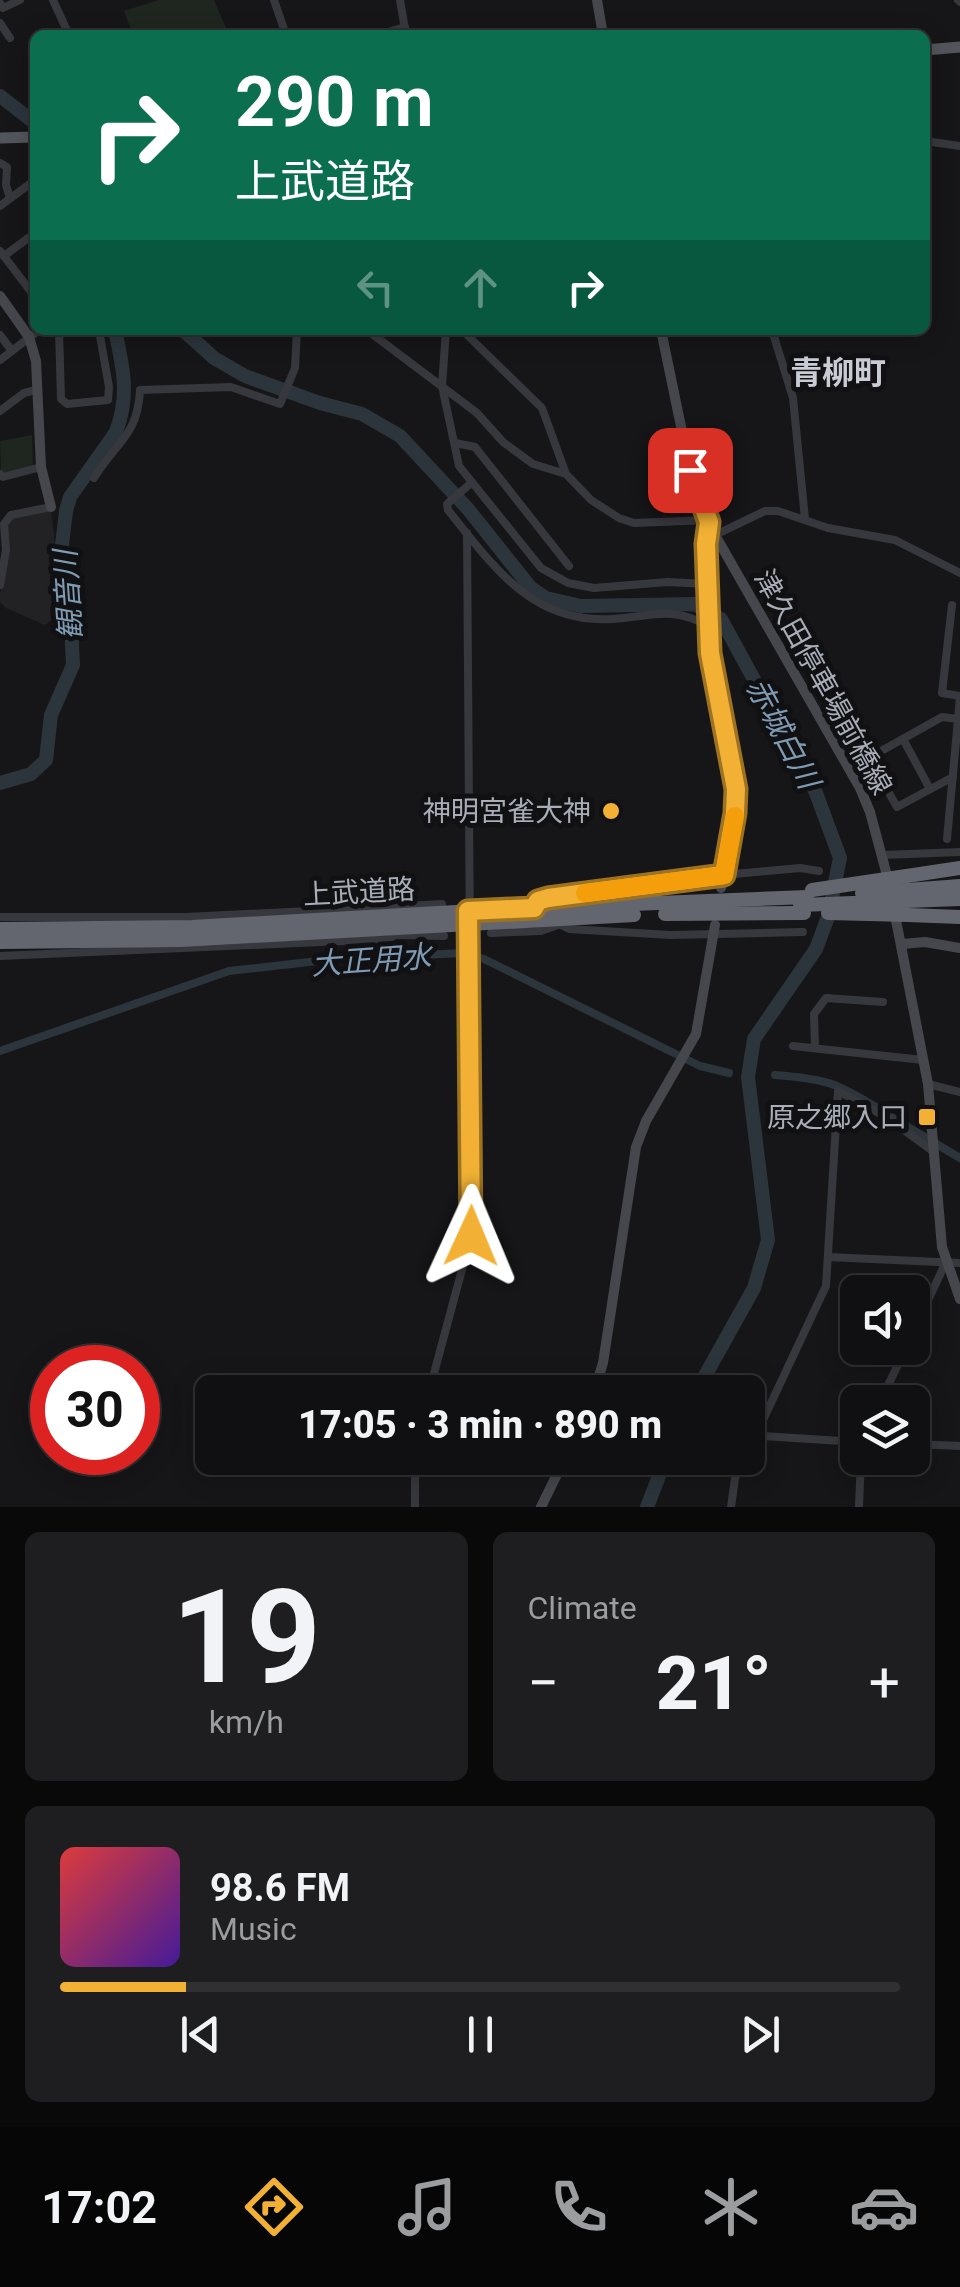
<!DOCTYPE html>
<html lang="en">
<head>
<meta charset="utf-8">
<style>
  :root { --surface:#101012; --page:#1e1e20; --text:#f1f3f6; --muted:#9c9d9f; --line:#303032; --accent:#f2b134 }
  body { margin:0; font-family:Roboto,"Noto Sans JP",sans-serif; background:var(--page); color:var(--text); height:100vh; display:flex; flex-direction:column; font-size:38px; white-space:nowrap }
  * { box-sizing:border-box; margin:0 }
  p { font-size:32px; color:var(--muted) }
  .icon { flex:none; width:55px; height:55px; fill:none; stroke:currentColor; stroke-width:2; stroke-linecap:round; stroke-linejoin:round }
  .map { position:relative; height:1507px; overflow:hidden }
  .drawer { display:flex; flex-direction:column; gap:25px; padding:25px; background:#09090a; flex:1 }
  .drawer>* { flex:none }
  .banner { position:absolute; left:30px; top:30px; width:900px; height:305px; border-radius:15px; box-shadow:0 5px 25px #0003,0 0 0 2px var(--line); background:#0b6e4f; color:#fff; overflow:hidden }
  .buttons { position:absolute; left:840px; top:1275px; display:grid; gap:20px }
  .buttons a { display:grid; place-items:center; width:90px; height:90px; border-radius:15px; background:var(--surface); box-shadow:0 5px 25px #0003,0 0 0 2px var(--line); font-size:50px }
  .speed { position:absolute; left:30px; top:1345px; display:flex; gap:20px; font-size:50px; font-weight:700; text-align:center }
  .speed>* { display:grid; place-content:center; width:130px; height:130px; border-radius:50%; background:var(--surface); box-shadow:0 5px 25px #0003,0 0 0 2px var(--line); line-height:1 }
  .speed .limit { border:15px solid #d22; background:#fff; color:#111 }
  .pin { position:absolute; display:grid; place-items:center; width:85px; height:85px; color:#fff; margin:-42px; border-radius:20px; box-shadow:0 5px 15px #0006 }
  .me { position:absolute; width:110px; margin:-55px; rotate:1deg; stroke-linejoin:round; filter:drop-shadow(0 0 8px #0008) }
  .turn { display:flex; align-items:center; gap:35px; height:210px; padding:0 40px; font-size:45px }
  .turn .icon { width:130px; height:130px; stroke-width:2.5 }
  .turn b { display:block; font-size:70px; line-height:85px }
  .lanes { display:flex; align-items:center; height:95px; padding:0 40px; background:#0003; justify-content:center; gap:50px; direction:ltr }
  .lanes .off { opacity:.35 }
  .big { font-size:75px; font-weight:800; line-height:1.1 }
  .drawer .widget { flex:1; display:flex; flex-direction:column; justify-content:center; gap:15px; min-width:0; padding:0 35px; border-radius:15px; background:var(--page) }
  .drawer .dial { align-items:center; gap:0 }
  .dial b { font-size:130px; line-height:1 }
  .song { display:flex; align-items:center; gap:30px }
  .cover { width:120px; height:120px; border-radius:15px; background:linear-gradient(135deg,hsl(0 70% 55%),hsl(260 70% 35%)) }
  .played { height:10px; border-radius:5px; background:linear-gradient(90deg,var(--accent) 15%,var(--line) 15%) }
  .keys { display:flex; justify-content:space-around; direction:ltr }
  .heat { display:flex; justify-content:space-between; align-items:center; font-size:55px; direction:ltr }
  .drawer .tiles { flex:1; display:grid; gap:25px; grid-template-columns:1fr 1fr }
  .widget:last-child { grid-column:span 2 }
  .trip { position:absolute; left:195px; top:1375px; width:570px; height:100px; border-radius:15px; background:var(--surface); box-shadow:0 5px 25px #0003,0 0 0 2px var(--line); font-weight:800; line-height:100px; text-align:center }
  .menu { display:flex; height:160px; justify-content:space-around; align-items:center; background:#060607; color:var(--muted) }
  .menu .icon { width:70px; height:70px }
  .menu .selected { color:var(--accent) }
  .menu b { font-size:45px; color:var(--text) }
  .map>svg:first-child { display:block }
</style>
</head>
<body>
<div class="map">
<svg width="960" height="1507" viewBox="0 0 960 1507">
  <rect width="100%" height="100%" fill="#161618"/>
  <!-- built -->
  <polygon fill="#222225" points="51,511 59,576 60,613 45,625 6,608 0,602 0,594 9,553 7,524 10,519"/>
  <!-- green -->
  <g fill="#1e261f">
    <polygon points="159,0 214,0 229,35 133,35 124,11"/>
    <polygon points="32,435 33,465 6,474 1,471 0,441"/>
  </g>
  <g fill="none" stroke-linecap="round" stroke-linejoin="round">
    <!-- canal -->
    <g stroke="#2c353c" stroke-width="8">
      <polyline points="0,1051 229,971 336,959 464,953 484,959 700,1066 729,1073"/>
      <path d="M775 1075C826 1079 835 1082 879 1109"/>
      <polyline points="891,1117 960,1158"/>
    </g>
    <!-- river -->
    <g stroke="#2c353c" stroke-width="14">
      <polyline points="0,96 35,123"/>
      <polyline points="183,330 214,358 245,376 320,403 362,414 400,436 468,509 531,588 546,598 581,606 694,604 721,619 816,793 840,858 828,917 816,949 754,1039 748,1077 768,1240 754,1288 696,1392"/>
      <path d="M0 783 31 774 46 760 51 715 73 665 69 579 62 545 66 511 70 497 116 432C130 394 123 368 115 330"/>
      <polyline points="647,1507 666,1458"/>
    </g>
    <!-- street -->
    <g stroke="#37383d" stroke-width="8">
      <polyline points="53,0 69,35"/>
      <polyline points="274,0 286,35"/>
      <polyline points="400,0 406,35"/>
      <polyline points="958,0 960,2"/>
      <polyline points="0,3 3,8 20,0"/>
      <polyline points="0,23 10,38"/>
      <polyline points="378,35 405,27"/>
      <polyline points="925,141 960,146"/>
      <polyline points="0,163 7,167 6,185 10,198"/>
      <polyline points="0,206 35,180"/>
      <polyline points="0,251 35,297"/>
      <polyline points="4,256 35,233"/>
      <polyline points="59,330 61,399 67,404 108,400 109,387 99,330"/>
      <polyline points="367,330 477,413 503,442 533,464 566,474 591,500 619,518 634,523 708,520"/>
      <polyline points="446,330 442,386 459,466 541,568 568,583 594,588 668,582 707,584"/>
      <polyline points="462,330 542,408 566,474"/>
      <polyline points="772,330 793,398 805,519"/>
      <polyline points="0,335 12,351"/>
      <polyline points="0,360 39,330"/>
      <polyline points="0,411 24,393 36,390"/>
      <polyline points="455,443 475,447 569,566"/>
      <polyline points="0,474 3,477 41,467"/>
      <path d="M94 478C115 443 138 436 140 390L231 387 280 404 295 368 297 330"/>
      <path d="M471 483 447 504 448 510C493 566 532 624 612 619 652 617 670 605 708 626"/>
      <polyline points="715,535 765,511 778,511 828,528 895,540 960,573"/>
      <polyline points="0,585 6,550 4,524 11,515 51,507"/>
      <polyline points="952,605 942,693 960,696 958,719"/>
      <polyline points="903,739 930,789"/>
      <polyline points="869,758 897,807 953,777"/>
      <polyline points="849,769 942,717 958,719 947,839"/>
      <polyline points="883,855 960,852"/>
      <polyline points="490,902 522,900 534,908"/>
      <polyline points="535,905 549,898 723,875 800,868 819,871"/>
      <polyline points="378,912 389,907 442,904"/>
      <polyline points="0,917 186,917 369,908 378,912 379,918"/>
      <polyline points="555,922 569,929 670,935 803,932"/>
      <polyline points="491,933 541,931 558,925"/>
      <polyline points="395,935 444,936"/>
      <polyline points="0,956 389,939 395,935 397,927"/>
      <polyline points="793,1046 923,1060"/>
      <polyline points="815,1048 814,1014 826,998 883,1002"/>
      <polyline points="928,1084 960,1092"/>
      <polyline points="828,1257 960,1263"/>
      <polyline points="912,1334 946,1262"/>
      <polyline points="429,1392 471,1236 472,1222 467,533"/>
      <polyline points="880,1402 906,1348"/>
      <polyline points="748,1435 858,1442"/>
      <polyline points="912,1444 960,1446"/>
      <polyline points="748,1452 826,1286 838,1091 886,1117 934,1152"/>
      <polyline points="415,1507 415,1458"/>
      <polyline points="731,1507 735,1478 745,1458"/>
      <polyline points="859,1507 861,1458"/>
    </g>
    <!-- secondary -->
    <g stroke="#45474d" stroke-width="10">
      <polyline points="597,0 603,35"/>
      <polyline points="0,296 29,337 36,361 41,467 51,507"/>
      <polyline points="661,330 690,470 715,535 860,788 870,812 889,883"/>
      <polyline points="709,523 706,544 710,653 736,789 735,813 721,888"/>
      <polyline points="894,910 928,1084 942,1247 960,1299"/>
      <polyline points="902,944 925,942 960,948"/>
      <polyline points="594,1392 603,1363 636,1147 646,1121 696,1034 715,925"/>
      <polyline points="541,1507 565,1458"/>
    </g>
    <!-- primary -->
    <g stroke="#53555c" stroke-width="11">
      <polyline points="925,50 960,47"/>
      <polyline points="0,138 35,137"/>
    </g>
    <!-- highway -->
    <g stroke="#63666e" stroke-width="14">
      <polyline points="900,877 960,868"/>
      <polyline points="907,890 960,886"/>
      <polyline points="906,901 960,899"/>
      <polyline points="665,914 804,913"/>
      <polyline points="908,915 960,917"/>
      <polyline points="0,929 192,927 508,909 807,897"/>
      <polyline points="0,942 181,940 634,915"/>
    </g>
    <!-- highway-bridge -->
    <g stroke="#63666e" stroke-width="14">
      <polyline points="812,890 900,877"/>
      <polyline points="862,893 907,890"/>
      <polyline points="800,905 906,901"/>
      <polyline points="828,913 908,915"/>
    </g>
  </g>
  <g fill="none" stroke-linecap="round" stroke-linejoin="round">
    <defs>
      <polyline id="route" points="471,1236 468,911 534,908 538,901 548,898 724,875 735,813 736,789 710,653 706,544 709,522 690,470"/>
    </defs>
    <!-- route casing -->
    <use href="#route" stroke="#9d7322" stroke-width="25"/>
    <!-- route -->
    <use href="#route" stroke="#f2b134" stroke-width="18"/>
    <!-- slow -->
    <polyline stroke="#f59e0b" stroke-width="18" points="585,893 724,875 735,816"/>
  </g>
  <!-- markers -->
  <g fill="#f2b134" stroke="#111113" stroke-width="4">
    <circle cx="611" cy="811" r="10"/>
    <rect x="917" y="1107" width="20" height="20" rx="5"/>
  </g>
  <g text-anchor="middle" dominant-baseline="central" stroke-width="10" stroke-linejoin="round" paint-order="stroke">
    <!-- street labels -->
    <g font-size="28" fill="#a8adb8" stroke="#111113">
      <text transform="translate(823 682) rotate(61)">津久田停車場前橋線</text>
      <text transform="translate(359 892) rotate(-3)">上武道路</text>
    </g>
    <!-- poi labels -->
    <g font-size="28" fill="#a8adb8" stroke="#111113" text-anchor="end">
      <text x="591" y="811">神明宮雀大神</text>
      <text x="907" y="1117">原之郷入口</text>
    </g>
    <!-- water labels -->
    <g font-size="30" font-style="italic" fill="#7f9bb3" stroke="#111113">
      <text transform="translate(68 595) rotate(-94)">観音川</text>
      <text transform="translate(783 733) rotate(62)">赤城白川</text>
      <text transform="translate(371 960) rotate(-4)">大正用水</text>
    </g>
    <!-- quarter labels -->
    <g font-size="32" font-weight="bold" fill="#c9ccd4" stroke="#111113">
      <text x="838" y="373">青柳町</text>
    </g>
  </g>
</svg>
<div class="buttons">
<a><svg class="icon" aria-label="sound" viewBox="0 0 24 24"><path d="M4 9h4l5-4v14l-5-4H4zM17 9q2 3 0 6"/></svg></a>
<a><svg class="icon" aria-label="layers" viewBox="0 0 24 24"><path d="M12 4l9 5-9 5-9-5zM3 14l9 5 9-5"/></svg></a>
</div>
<div class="speed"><div class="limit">30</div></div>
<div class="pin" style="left:690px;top:470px;background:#d93025"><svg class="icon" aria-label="arrive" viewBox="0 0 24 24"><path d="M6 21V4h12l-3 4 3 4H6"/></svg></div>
<svg class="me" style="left:471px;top:1236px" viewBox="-20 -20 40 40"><path d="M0-17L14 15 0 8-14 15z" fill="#f2b134" stroke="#fff" stroke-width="4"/></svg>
<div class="trip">17:05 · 3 min · 890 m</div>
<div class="banner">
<div class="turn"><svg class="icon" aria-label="right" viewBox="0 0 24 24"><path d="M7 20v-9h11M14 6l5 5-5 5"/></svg><div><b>290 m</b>上武道路</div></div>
<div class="lanes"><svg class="icon off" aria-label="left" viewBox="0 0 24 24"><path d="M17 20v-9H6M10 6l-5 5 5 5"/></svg><svg class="icon off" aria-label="ahead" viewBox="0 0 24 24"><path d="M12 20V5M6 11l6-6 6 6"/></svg><svg class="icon" aria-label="right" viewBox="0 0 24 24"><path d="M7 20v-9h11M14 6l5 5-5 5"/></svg></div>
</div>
</div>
<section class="drawer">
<div class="tiles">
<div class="widget dial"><b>19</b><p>km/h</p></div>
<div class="widget"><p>Climate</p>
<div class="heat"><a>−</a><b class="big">21°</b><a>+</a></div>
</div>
<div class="widget">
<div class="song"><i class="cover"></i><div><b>98.6 FM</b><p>Music</p></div></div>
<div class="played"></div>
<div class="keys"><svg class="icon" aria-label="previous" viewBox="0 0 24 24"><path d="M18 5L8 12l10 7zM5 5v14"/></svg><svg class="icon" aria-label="pause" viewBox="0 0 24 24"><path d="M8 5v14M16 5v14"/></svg><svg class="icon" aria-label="next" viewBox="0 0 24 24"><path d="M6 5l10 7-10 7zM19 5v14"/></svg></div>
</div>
</div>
</section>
<nav class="menu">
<b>17:02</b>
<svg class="icon selected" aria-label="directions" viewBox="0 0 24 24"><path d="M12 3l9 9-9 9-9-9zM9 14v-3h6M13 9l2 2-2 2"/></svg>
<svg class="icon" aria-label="music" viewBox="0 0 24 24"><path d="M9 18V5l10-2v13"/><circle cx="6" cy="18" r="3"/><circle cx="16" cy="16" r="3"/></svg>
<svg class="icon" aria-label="phone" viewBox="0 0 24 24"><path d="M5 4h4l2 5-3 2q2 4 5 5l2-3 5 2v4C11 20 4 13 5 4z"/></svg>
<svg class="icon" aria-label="climate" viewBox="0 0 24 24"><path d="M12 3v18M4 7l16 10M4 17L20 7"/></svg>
<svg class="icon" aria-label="car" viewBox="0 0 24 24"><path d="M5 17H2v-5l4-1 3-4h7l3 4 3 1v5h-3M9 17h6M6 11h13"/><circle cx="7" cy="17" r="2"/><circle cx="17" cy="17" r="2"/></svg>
</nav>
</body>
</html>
